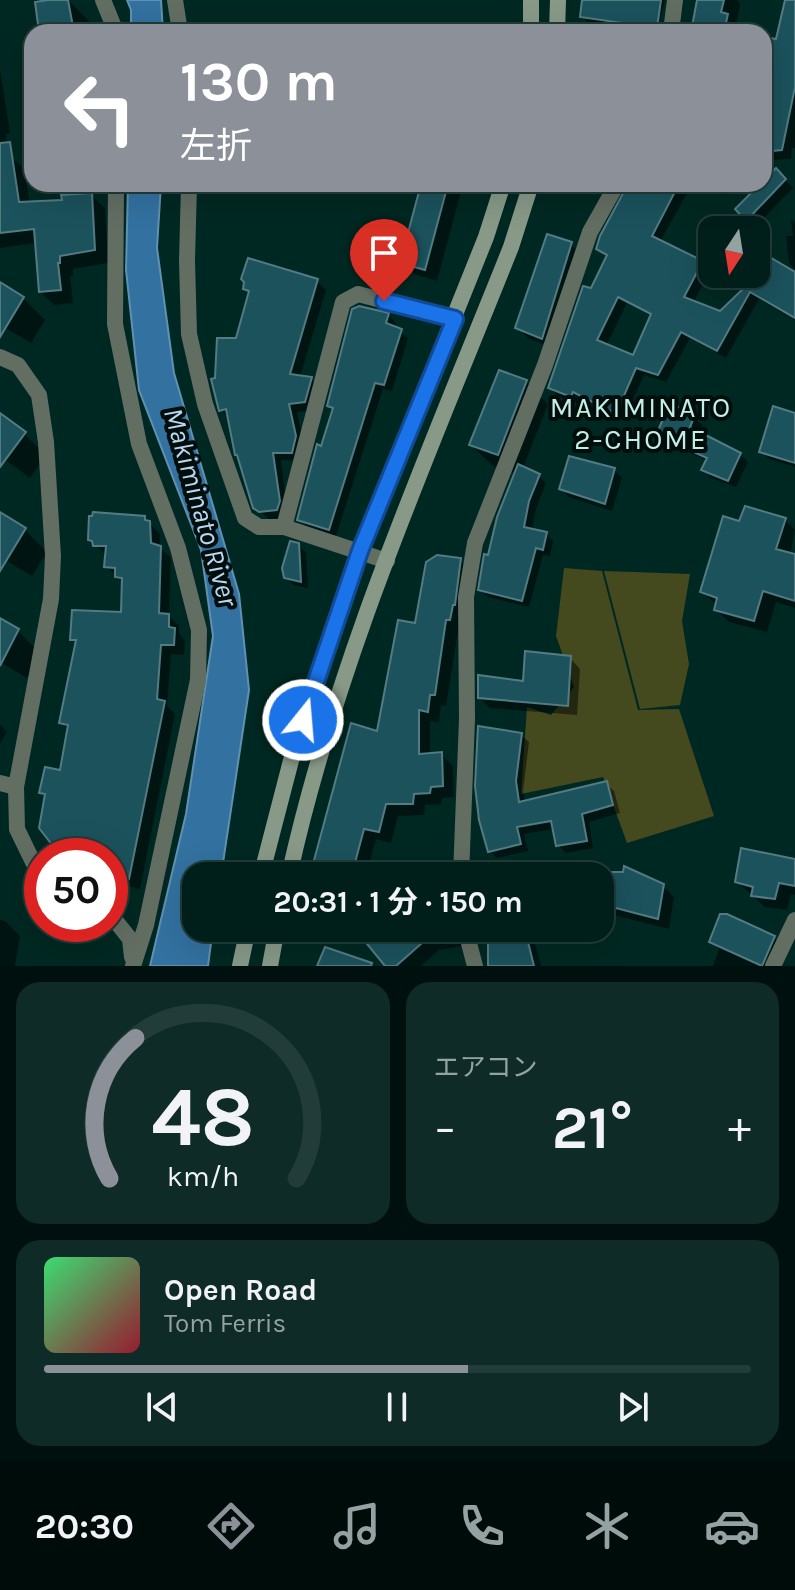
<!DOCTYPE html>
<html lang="ja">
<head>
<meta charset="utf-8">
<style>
  :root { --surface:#001e1a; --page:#0e2b27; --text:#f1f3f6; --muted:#95a2a2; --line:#223c39; --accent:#8c9099 }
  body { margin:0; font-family:Karla,"Noto Sans JP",sans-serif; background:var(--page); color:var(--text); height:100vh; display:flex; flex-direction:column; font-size:30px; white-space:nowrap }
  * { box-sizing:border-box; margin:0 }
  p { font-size:26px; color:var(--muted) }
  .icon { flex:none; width:44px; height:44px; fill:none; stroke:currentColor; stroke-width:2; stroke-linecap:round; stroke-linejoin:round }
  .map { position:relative; height:966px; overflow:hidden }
  .details { display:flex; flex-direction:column; gap:16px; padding:16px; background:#00100e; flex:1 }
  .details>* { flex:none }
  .guide { position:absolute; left:24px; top:24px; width:748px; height:168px; border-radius:24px; box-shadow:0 8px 32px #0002,0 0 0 2px var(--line); background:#8c9099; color:#fff; overflow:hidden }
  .needle { width:52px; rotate:192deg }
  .buttons { position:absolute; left:698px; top:216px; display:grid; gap:16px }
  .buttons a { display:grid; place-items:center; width:72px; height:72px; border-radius:16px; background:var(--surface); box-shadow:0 8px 32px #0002,0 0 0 2px var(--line); font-size:40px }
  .speed { position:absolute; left:24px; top:838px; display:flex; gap:16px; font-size:40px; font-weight:700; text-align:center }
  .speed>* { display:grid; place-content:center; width:104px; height:104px; border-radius:50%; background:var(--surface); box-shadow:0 8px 32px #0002,0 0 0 2px var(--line); line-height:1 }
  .speed .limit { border:12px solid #d22; background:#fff; color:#111 }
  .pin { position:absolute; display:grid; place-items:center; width:68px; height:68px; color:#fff; margin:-82px -34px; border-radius:50% 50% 50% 0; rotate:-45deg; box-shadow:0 0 8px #0007 }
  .pin .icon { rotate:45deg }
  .me { position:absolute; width:88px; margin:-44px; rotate:17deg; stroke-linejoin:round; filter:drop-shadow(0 0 6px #0008) }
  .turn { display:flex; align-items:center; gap:28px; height:168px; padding:0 24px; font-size:36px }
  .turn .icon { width:104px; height:104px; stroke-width:2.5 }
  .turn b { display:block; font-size:56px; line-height:68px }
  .big { font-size:60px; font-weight:700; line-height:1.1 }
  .details .tile { flex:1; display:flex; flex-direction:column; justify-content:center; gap:12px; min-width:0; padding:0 28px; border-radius:24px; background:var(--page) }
  .details .dial { align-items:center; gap:0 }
  .dial svg { height:208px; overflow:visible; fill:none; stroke:var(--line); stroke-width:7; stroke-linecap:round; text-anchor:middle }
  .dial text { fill:var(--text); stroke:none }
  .song { display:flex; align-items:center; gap:24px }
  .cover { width:96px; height:96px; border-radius:12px; background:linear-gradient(135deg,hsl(140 70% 55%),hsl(350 70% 35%)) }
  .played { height:8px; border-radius:4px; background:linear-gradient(90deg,var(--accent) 60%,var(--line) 60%) }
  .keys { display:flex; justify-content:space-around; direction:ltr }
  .heat { display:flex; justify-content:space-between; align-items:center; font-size:44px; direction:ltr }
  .details .tiles { flex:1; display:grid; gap:16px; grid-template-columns:1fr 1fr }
  .tile:last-child { grid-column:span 2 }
  .trip { position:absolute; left:182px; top:862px; width:432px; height:80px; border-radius:24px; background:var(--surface); box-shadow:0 8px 32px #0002,0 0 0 2px var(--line); font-weight:700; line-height:80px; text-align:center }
  .dock { display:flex; height:128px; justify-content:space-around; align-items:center; background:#000c0a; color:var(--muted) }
  .dock .icon { width:56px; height:56px }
  .dock .active { color:var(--accent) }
  .dock b { font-size:36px; color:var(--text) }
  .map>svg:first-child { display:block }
</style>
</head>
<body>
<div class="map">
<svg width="795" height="966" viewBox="0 0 795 966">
  <rect width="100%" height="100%" fill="#002822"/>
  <!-- green -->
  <g fill="#45491e">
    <polygon points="564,568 602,571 638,710 679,709 714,816 627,843 603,777 521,794 527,707 551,715 574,687 556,636"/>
    <polygon points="604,571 690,574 682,621 689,664 680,705 640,709"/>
  </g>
  <!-- water -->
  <g fill="#3371a0" stroke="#6091b1" stroke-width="2">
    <polygon points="127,0 161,0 163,32 131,32 131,10"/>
    <polygon points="128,184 161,184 157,248 174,373 239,594 249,690 221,876 196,876 196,928 213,928 208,966 150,966 186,814 213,636 201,550 139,390 126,270"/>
  </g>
  <!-- shadow -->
  <g fill="#0007" fill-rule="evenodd">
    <polygon points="63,0 68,0 89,21 91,32 41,32"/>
    <polygon points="584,0 665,0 657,32 590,32 591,26 582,16"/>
    <polygon points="699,0 737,0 740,4 735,32 692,32"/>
    <polygon points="795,25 795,148 792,148 791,159 767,160 764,175 764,39 778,41"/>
    <polygon points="0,69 10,133 6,134 8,155 24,168 30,204 64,202 91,195 105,208 108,263 73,269 73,276 70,276 73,303 54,305 41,292 37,243 0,248"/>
    <polygon points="776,171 793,188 755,227 737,209 753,193 718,184 764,184"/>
    <polygon points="386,184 463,184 437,281 414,274 402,262 420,196"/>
    <polygon points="580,184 618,184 612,193"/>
    <path d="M630 184H678L687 193 660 242 702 263 710 271 693 303 721 313 746 289 723 274H756V263L795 285V320L759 299 726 358 690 338 666 382 644 375 624 420 581 398 579 404 558 396 550 388 606 257 598 249ZM627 303 652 316 634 357 606 346Z"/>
    <polygon points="791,219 795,223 795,270 789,263 786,236 793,236"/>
    <polygon points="571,244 581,255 553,348 528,338 517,327"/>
    <polygon points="317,281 326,290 300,377 311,379 320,388 314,410 297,412 304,446 300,461 281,460 287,510 285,518 269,519 255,507 230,419 221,410 217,380 237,340 250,294 245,288"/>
    <polygon points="0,285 23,298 45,320 31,343 0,325"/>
    <polygon points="388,315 396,323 394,328 408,338 392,391 383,389 336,536 307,527 299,519 334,411 329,406"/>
    <polygon points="526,382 548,404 523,468 539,476 546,483 536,509 532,530 546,534 553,541 550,556 543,555 529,607 488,597 480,590 516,474 493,466 471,445"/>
    <polygon points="795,415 795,467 769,459 761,451"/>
    <polygon points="0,416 24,434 46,455 30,478 0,456"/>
    <polygon points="694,417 702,425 698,433 740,455 748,462 736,487 711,478 704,470 708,461 666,442 658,435"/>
    <polygon points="614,470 622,478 612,511 569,497 561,489"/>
    <polygon points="0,515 25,530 47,552 32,576 0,557"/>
    <polygon points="144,518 160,534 160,548 171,558 169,616 179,626 179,634 185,641 184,655 171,654 167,706 175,714 140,889 110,882 110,856 64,856 41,828 46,798 41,792 61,772 69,731 61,722 78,644 72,639 123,614 124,582 106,567 106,555 90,539"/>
    <polygon points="785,520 795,530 790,555 795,557 795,608 776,602 767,632 729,622 716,609 717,605 702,592 740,523"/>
    <polygon points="298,545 306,553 308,588 294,585 286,577"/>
    <polygon points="460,560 472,572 461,631 458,631 446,706 441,705 439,722 430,721 430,755 441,754 453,766 454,797 442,798 441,804 425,805 424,815 398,816 391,843 376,839 366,876 327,875 315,863 379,733 417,625"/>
    <polygon points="0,620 18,631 40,653 27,678 0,662"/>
    <polygon points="570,658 580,669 577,715 490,708 480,698 525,683"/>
    <polygon points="0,725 7,732 0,744"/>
    <polygon points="521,735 529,742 523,791 525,802 606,784 614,791 620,813 589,822 593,848 566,853 558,845 554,829 524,834 528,851 497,858 490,851"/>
    <polygon points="795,861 795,895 791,894 787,910 765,907 737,882"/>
    <polygon points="547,874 624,874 663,886 674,897 669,929 610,914 610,919 600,919 600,876 547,876"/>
    <polygon points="0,920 5,921 20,936 15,966 0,966"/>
    <polygon points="356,928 459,928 462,946 439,950 421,966 387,966"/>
    <polygon points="486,928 531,928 541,966 490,966 492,953"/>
    <polygon points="774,938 782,946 773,966 713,966 719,949 711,941"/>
  </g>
  <!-- building -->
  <g fill="#1b525c" stroke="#537b83" stroke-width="2" fill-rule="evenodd">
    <polygon points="48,0 68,0 74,32 39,32 35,2"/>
    <polygon points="582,0 661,0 657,28 580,17"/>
    <polygon points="697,0 724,0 721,12 728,14 724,32 691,32"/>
    <polygon points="785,0 795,0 795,87 782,150 772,151 764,149 764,37 776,39"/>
    <polygon points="10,142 19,202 62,200 61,195 92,193 95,250 60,256 60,263 58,263 61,290 39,292 34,229 0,233 0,143"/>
    <polygon points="776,168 786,179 746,221 735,209 760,184 764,184 764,180"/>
    <polygon points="421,184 448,184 425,270 400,263"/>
    <path d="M628 184H679L652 236 703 261 684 297 720 311 745 287 723 274H756L766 255 795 272V318L750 292 717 351 681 332 658 375 636 368 616 414 573 392 571 397 548 388 583 286 591 288 607 255 596 249 600 236ZM618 297 651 314 633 355 597 340Z"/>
    <polygon points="547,234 572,242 542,339 515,328"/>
    <polygon points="248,258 318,279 290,374 312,377 305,402 289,404 296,436 292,453 273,453 280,501 277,510 259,512 253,508 237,455 235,455 226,409 219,411 211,379 215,378 217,338 236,338 249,291 243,289 244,282 241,279"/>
    <polygon points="0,282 24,297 0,337"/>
    <polygon points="359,306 389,313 386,323 402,329 384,385 375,383 329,530 297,520 317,444 321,446 333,408 327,406 352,309"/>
    <polygon points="499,370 527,380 498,455 469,445"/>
    <polygon points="670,403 695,415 690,427 741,453 728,481 701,470 707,458 656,435"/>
    <polygon points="773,406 795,413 795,463 759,452"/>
    <polygon points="0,413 26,432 0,467"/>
    <polygon points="569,456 615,468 605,504 559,489"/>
    <polygon points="518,464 540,474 529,501 524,527 547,532 543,550 536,548 522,601 478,590 484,554 488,555 497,517"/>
    <polygon points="745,506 786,518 776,549 795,554 795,601 763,591 754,621 714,610 717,598 700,592 723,516 739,521"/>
    <polygon points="0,512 26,528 0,571"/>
    <polygon points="93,512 145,516 145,520 150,521 151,543 161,546 159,613 169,614 169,627 175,628 174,645 161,645 157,699 165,701 129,879 110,875 110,856 93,856 94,853 70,847 60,855 39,828 45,794 39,793 45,767 60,770 68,725 59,723 76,640 70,640 72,610 121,612 122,578 115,577 115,568 104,567 106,546 93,546 92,541 88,540 89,516 92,516"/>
    <polygon points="290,541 299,543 301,582 284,578 282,568"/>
    <polygon points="437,555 461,558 455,605 453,605 450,620 446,620 435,695 430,695 428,712 419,710 419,754 442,752 443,786 431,787 430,793 414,794 413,804 386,804 379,832 364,829 352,874 313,864 351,723 377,731 398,620 415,623 426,562"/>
    <polygon points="0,618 19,629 0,666"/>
    <polygon points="525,651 571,656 568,706 478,698 478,675 523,681"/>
    <polygon points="478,726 522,733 516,781 519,802 607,781 613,805 582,814 587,841 556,846 551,821 517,827 521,844 488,852 479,820 475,786"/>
    <polygon points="741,848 795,859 795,886 779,883 775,899 751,896 753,887 735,882"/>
    <polygon points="624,866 664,884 658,919 600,904 600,872 623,872"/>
    <polygon points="720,914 727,914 775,936 762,966 709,942"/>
    <polygon points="354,928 439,928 396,966 385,966"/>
    <polygon points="503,937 506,942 527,938 534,966 488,966 488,940"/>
    <polygon points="325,947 372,963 371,966 317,966"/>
  </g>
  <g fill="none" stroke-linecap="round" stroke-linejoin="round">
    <!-- street -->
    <g stroke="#636e63" stroke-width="16">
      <polyline points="103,0 116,32"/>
      <polyline points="175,0 180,32"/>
      <polyline points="671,32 675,0"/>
      <polyline points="116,184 115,324 139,444 178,548 199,630 198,680 146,925 133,966"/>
      <polyline points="189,184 187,261 189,334 205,404 245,518 259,527 284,527 387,561"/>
      <polyline points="0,357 18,365 39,395 46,442 53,556 51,599 16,787 17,829 33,862 42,872"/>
      <polyline points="284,527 343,302 358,294 455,319"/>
      <polyline points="0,783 16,787"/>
      <polyline points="461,876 467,719 466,597 475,543 545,365 590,232 617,184"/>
      <polyline points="110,914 130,939 132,957"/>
      <polyline points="465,928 475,966"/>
      <polyline points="773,966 795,920"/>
    </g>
    <!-- secondary -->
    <g stroke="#898" stroke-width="16">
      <polyline points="531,0 531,32"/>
      <polyline points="557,32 558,0"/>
      <polyline points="261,876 294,749 329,639 369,529 486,237 503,184"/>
      <path d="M289 876C337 658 429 453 511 247L531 184"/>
      <polyline points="240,966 248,928"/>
      <polyline points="270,966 277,928"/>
    </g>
  </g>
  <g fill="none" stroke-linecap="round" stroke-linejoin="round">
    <defs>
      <polyline id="route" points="303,720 360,551 455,319 384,301"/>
    </defs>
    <!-- route casing -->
    <use href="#route" stroke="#114b97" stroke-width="20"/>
    <!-- route -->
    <use href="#route" stroke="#1a73e8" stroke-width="14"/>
  </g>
  <g text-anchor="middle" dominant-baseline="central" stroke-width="8" stroke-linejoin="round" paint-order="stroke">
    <!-- neighbourhood labels -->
    <g font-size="28" letter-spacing="2" fill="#c4efe5" stroke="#020e0b">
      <text x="641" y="407">MAKIMINATO<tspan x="641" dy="32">2-CHOME</tspan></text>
    </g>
    <!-- water labels -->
    <g font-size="28" font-style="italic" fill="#b7d7f2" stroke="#020e0b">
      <text transform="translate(201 507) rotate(74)">Makiminato River</text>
    </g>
  </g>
</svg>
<div class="buttons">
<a><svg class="needle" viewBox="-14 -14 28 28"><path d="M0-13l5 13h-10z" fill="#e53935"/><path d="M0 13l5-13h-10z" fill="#95a2a2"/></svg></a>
</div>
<div class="speed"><div class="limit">50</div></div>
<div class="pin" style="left:384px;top:301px;background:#d93025"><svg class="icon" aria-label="arrive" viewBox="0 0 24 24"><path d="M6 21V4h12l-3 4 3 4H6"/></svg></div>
<svg class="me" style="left:303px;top:720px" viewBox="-20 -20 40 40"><circle r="17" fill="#1a73e8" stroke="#fff" stroke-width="3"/><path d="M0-11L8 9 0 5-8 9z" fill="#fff"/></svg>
<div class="trip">20:31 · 1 分 · 150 m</div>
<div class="guide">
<div class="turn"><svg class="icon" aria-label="left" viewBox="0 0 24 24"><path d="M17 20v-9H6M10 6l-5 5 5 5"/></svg><div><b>130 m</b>左折</div></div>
</div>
</div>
<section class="details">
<div class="tiles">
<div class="tile dial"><svg viewBox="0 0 100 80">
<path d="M14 69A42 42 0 1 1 86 69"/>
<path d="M14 69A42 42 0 0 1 24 15" stroke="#8c9099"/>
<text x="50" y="56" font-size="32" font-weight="700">48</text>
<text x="50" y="72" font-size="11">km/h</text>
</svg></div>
<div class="tile"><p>エアコン</p>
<div class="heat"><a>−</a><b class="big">21°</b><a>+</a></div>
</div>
<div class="tile">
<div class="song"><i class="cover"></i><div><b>Open Road</b><p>Tom Ferris</p></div></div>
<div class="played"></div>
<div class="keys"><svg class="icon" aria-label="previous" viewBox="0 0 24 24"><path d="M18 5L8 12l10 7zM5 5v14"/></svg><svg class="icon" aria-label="pause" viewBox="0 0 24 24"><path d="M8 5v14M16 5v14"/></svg><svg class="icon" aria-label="next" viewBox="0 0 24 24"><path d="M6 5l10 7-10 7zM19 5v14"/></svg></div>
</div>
</div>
</section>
<nav class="dock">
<b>20:30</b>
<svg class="icon active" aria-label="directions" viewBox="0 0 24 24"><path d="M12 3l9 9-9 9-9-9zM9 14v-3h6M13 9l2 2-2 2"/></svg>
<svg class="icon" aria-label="music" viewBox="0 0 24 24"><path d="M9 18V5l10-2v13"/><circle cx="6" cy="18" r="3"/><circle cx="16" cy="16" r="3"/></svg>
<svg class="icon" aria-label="phone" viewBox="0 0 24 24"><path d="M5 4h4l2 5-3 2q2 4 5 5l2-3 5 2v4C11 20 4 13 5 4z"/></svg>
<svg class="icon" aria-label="climate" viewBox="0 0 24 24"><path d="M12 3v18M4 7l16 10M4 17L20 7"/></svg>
<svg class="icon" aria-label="car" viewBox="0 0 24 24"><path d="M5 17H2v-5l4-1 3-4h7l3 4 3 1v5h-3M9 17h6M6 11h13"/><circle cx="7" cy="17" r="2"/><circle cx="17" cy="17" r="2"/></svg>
</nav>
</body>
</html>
